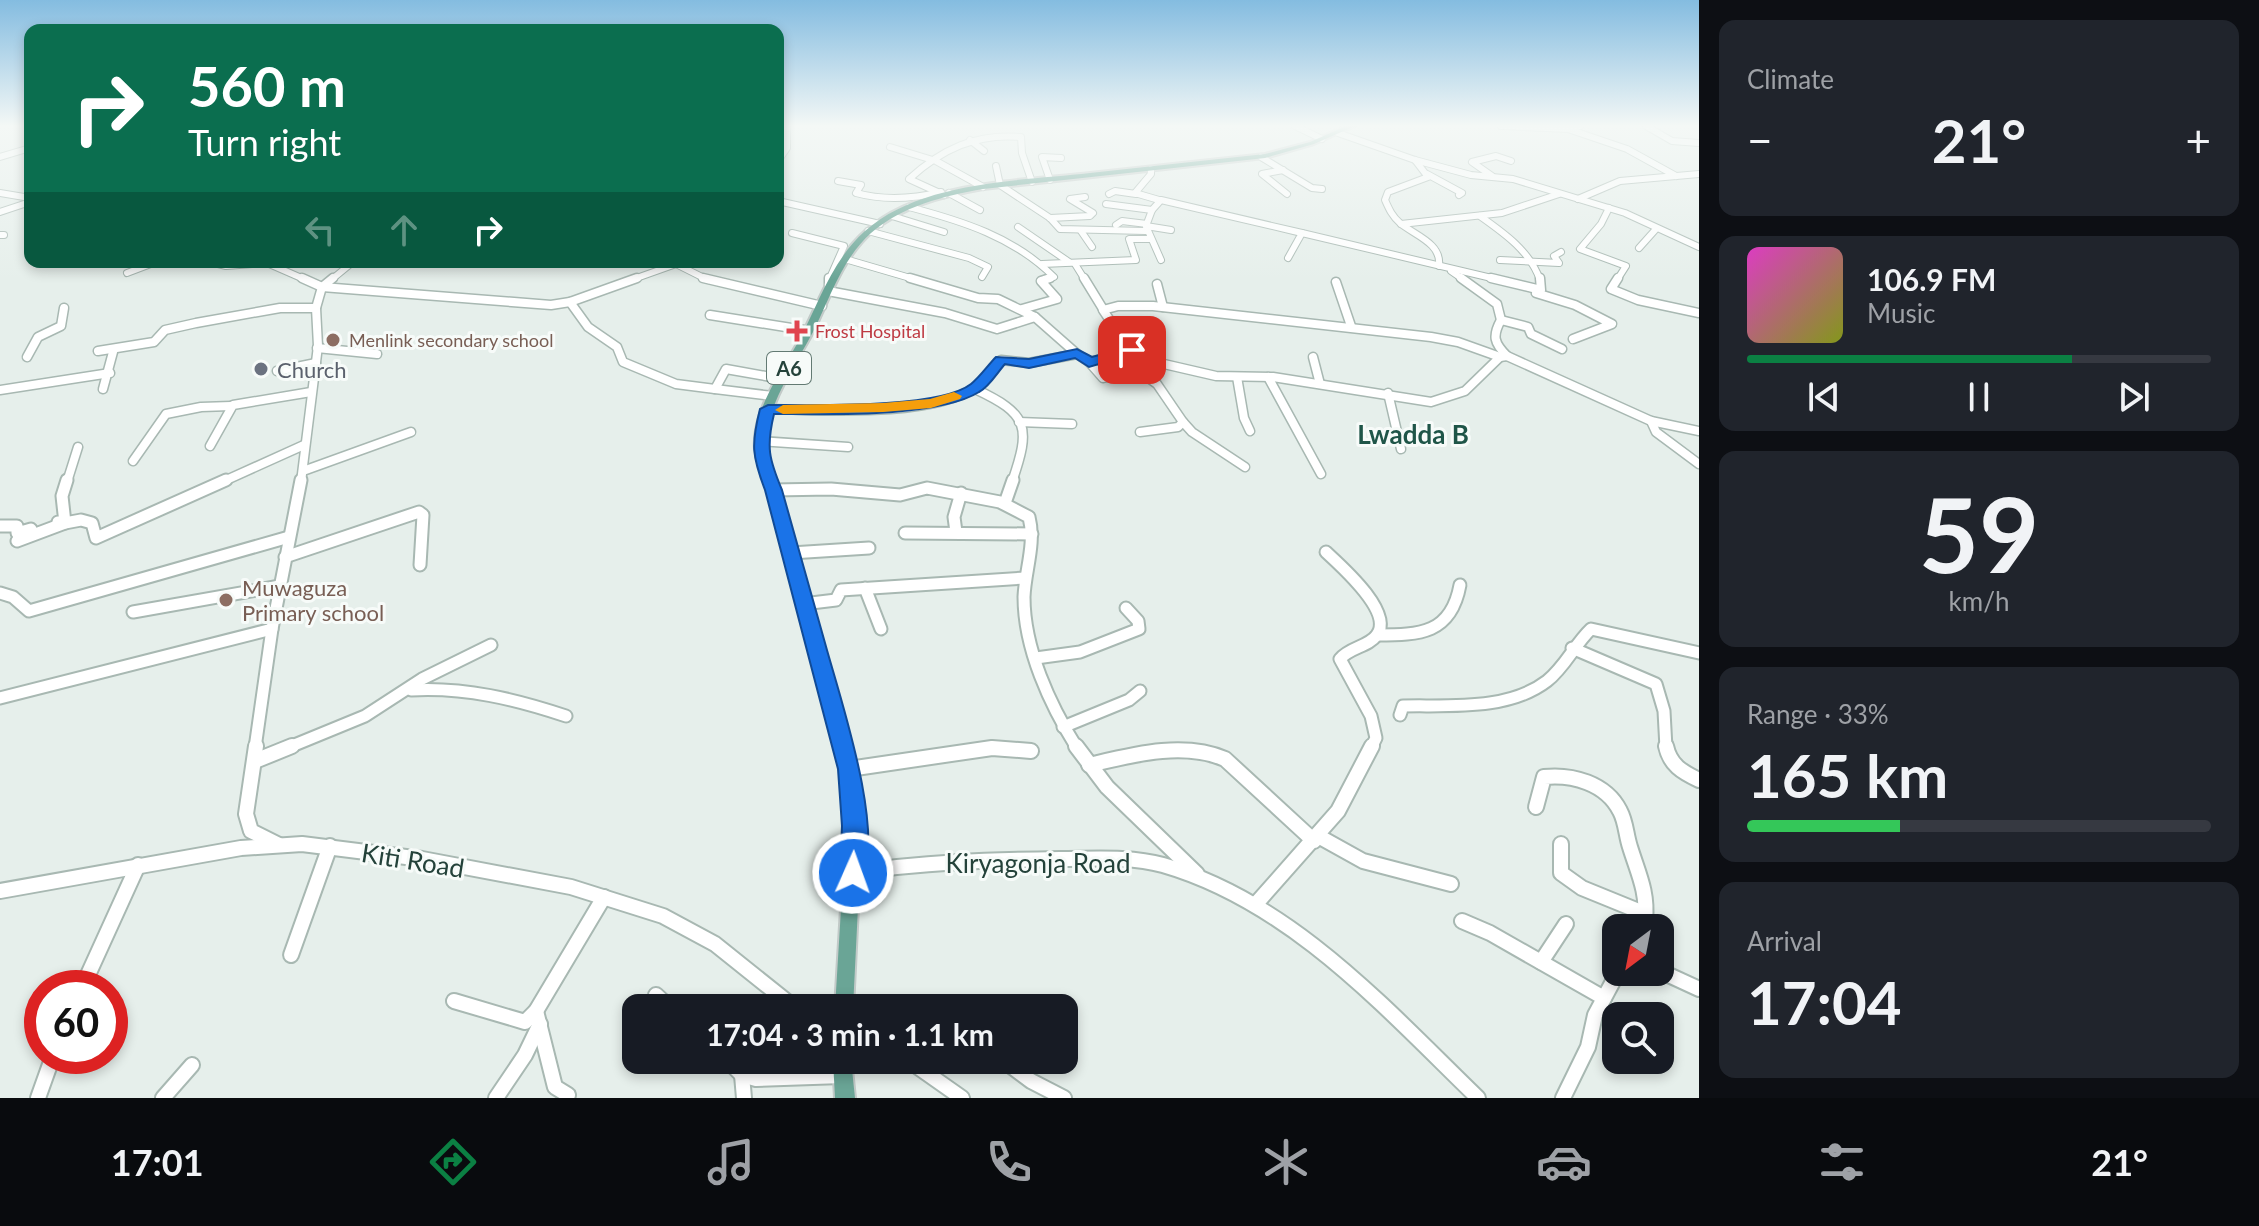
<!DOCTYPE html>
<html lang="en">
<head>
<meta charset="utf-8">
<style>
  :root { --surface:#171b24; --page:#20242c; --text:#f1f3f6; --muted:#9ea1a6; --line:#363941; --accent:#0b8043 }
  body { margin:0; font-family:Lato,sans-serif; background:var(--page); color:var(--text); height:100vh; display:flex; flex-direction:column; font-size:30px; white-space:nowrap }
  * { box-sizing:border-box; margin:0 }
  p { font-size:26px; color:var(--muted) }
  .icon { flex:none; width:44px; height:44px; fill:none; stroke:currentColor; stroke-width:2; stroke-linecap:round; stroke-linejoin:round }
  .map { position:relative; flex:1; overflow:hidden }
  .sheet { display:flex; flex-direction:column; gap:20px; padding:20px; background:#0d0f14; width:560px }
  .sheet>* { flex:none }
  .banner { position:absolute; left:24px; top:24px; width:760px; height:244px; border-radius:16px; box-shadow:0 4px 12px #0003; background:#0b6e4f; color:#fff; overflow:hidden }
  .needle { width:52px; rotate:212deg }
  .controls { position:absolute; left:1602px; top:914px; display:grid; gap:16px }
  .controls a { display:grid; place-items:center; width:72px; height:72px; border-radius:16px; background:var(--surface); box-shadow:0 4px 12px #0003; font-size:40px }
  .speed { position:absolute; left:24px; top:970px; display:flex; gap:16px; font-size:40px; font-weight:700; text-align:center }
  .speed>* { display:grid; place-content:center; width:104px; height:104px; border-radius:50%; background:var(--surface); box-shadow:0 4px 12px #0003; line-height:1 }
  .speed .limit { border:12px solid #d22; background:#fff; color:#111 }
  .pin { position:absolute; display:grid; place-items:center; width:68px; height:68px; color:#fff; margin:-34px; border-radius:16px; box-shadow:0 4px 12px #0006 }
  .me { position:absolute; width:88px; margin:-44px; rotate:2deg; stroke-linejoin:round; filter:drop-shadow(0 0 6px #0008) }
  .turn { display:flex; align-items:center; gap:28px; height:168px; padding:0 32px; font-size:36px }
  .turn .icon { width:104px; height:104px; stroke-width:2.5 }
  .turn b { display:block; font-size:56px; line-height:68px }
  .lanes { display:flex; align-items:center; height:76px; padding:0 32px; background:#0003; justify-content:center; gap:40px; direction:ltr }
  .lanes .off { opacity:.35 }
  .big { font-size:60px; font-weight:700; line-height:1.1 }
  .sheet .tile { flex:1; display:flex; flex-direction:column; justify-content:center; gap:12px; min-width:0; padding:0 28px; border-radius:16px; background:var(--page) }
  .sheet .dial { align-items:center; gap:0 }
  .dial b { font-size:104px; line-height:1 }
  .song { display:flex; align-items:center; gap:24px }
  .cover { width:96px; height:96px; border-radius:12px; background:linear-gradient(135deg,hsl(310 70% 55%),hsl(70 70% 35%)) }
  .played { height:8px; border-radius:4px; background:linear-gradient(90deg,var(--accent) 70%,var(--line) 70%) }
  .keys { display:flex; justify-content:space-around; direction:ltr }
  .heat { display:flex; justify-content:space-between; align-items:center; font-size:44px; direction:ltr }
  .charge { height:12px; border-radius:6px; background:linear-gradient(90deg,#34c759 33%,var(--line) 0) }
  .trip { position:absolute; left:622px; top:994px; width:456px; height:80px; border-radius:16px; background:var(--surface); box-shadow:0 4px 12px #0003; font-weight:700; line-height:80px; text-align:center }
  .menu { display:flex; height:128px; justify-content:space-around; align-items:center; background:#090b0e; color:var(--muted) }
  .menu .icon { width:56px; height:56px }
  .menu .active { color:var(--accent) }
  .menu b { font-size:36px; color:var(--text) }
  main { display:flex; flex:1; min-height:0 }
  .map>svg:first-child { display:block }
</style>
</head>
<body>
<main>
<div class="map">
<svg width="1699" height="1098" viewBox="0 0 1699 1098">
  <rect width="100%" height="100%" fill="#e6efeb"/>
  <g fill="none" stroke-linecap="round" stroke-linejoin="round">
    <defs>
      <g id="minor-far3">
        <polyline points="1295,126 1322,139"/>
        <polyline points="1501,126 1568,129"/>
        <polyline points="1580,126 1568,129 1627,149 1676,176"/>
        <polyline points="1646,126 1672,141 1699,143"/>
        <polyline points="1338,133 1415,160 1471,175 1513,179 1625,213 1699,247"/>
        <polyline points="970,140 984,151"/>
        <polyline points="890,147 936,161 983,187"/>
        <polyline points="0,157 30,148"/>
        <polyline points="1261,157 1312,188 1322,189"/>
        <path d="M1415 160 1428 177 1388 192 1385 200C1389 209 1392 216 1400 223 1414 235 1442 243 1439 266"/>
        <polyline points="778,161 787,148 787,126"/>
        <polyline points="996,166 1000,185 1050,218 1060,229 1146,231"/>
        <polyline points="1151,169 1151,174 1135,193 1159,200"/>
        <polyline points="1283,170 1262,174 1287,194"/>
        <polyline points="1427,174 1462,193 1459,195"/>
        <polyline points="1492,176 1472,162 1496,156 1511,161"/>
        <polyline points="1050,180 1042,157 1061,158"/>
        <path d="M838 181 861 185 856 193C885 201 912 199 941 192"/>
        <polyline points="0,193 30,198"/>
        <polyline points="949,193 980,210"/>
        <polyline points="1109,194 1115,191 1136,194"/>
        <path d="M944 195 909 179C942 149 976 133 1021 137L1022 153 1032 182"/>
        <polyline points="1578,199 1620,181 1699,174"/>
        <polyline points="778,201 880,224"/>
        <polyline points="1106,204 1152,210"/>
        <path d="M909 207C962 221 1014 237 1054 277L1044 280"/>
        <polyline points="1609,208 1601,224 1580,249 1626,266 1617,280"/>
        <polyline points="0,212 30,202"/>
        <polyline points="892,216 944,232"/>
        <path d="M1480 216C1504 233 1530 251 1540 280"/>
        <polyline points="1050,218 1090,216 1093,213 1070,199 1085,197"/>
        <polyline points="1401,224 1502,213 1559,194"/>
        <polyline points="1116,225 1122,221 1147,224"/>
        <polyline points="1146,226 1171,230"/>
        <polyline points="1018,227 1069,262"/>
        <polyline points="868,231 969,258 988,267 982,277"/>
        <polyline points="1081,231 1092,247"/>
        <polyline points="792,233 844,246 829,280"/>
        <polyline points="1302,233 1500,280"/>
        <polyline points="0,235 4,235"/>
        <polyline points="1639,248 1656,229"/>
        <polyline points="845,259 917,280"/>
        <polyline points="1161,260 1146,226 1152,210 1161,200 1302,233 1288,258"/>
        <polyline points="1500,260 1559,263 1554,256 1561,252"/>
        <polyline points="210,262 226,266 267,263 306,280"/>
        <polyline points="88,263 91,262"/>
        <polyline points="1042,264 1136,260 1129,239 1151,239"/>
        <polyline points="1075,264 1085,280"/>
        <polyline points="1451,271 1464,280"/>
        <polyline points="127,273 156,262"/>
        <polyline points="331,280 353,262"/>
        <polyline points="631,280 676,264 708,280"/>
      </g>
      <g id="minor-far2">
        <polyline points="302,278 322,287 551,305 570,302 637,278"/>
        <polyline points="703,278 822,306"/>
        <polyline points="1084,278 1103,309"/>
        <polyline points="1461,278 1497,304 1501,320"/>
        <polyline points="1491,278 1541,290 1540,278"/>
        <polyline points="1618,278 1611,289 1638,300 1699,313"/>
        <polyline points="1336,282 1351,326"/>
        <polyline points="1157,284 1163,307"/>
        <polyline points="829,288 829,278"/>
        <polyline points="828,291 945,313 997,329 1035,317 998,299 978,298 910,278"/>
        <polyline points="1536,293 1575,305 1612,324 1573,339"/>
        <polyline points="570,302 588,327 617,347 623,362 676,384 715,389 726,369 782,379"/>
        <polygon points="1118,306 1153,306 1431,337 1458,342 1500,357 1465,391 1431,402 1273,377 1216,376 1164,364 1103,378 1089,362 1131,352 1103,310"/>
        <polyline points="1022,309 1057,299 1041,281 1050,278"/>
        <polyline points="710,315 804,330 807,334"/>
        <polyline points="1035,317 1077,354"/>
        <polyline points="317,348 377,354"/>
        <polyline points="98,351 154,342 165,330 196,323 280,308 316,308"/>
        <path d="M1507 356C1494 343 1492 336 1501 320L1528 327 1531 334 1562 349"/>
        <polyline points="27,357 38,337 61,326 64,308"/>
        <polyline points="1313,357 1320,384"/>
        <polyline points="1500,357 1507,356 1651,421 1699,431"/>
        <polyline points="277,371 316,363"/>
        <polyline points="1139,371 1157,384 1183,422 1178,427 1140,432"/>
        <polyline points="1237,377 1244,418 1250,431"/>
        <polyline points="1268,377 1321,474"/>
        <polyline points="103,389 113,352"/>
        <polyline points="715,389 773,396"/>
        <path d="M975 389C1029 414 1031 427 1012 482"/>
        <polyline points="0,390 110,373"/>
        <polyline points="1388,393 1401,449"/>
        <path d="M768 409C823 410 930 418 976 387 986 380 992 369 1001 360L1029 363 1077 354 1089 362"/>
        <polyline points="1651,421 1656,432 1699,464"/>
        <polyline points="1019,422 1072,424"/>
        <polyline points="1183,422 1192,432 1245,467"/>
        <polyline points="760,441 848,447"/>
        <polyline points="210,446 233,405 311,392"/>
        <polyline points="133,461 166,414 201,407 231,406"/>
        <polyline points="303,471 411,432"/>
        <polyline points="67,482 78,447"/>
        <polyline points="222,482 304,445"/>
        <polyline points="301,482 318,346 316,308 322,287 333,278"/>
      </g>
      <g id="minor-far1">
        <path d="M773 490 831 489 900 495 927 488 1000 502 1029 517C1036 544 1025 570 1024 597 1024 649 1050 705 1077 748"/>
        <polyline points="1005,503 1013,480"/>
        <polyline points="58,522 65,523 62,496 67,480"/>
        <polyline points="0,526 17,526 17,533 31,529"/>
        <polyline points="956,532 954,517 961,493"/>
        <polyline points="905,533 1032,534"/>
        <polyline points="17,541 65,523 81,520 92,523 96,538 226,480"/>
        <path d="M1326 552C1341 566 1394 612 1377 635 1368 647 1350 647 1340 659L1371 716 1376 738 1371 748"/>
        <polyline points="791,553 869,548"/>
        <polyline points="285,557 419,512 423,515 420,565"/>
        <polyline points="865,588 881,629"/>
        <polyline points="0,593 13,597 29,611 289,537"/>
        <polyline points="803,604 836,600 841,590 1025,578"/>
        <polyline points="133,612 280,586"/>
        <path d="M1377 635C1420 635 1451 634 1460 585"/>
        <polyline points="1572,648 1656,684 1664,711 1666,748"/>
        <polyline points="1036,658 1080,652 1139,629 1138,621 1126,608"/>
        <path d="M411 690C465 687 515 699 566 716"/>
        <polyline points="0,698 272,629"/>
        <path d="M1400 715 1403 706C1449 705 1508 711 1547 681 1565 667 1575 644 1591 629L1699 653"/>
        <polyline points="1063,727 1129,700 1140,691"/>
        <polyline points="255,748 272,629 301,480"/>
        <polyline points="287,748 365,716 422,679 491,645"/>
      </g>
      <g id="minor">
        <polyline points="256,746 246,814 251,831 279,845"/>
        <polyline points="1076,746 1107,787 1197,874"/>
        <path d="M1666 746C1670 765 1682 772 1699 780"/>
        <polyline points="255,761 292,746"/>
        <path d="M1089 765C1132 755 1183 741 1225 759L1314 841"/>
        <polyline points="849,769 992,748 1031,751"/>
        <path d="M1536 807 1544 777C1572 774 1606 783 1620 811 1626 822 1626 835 1630 847 1638 873 1648 892 1645 920"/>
        <polyline points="1318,836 1363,861 1451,884"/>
        <polyline points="1561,844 1561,873 1582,888 1641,912 1645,920 1643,928"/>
        <path d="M853 873C921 862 990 860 1060 859 1093 859 1130 856 1163 865 1291 902 1385 1008 1478 1098"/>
        <polyline points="0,891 241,848 302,844 422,859 571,887 663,916 715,944 795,1008"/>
        <polyline points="1255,905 1338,811 1372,746"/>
        <polyline points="1462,921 1490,933 1604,998"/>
        <polyline points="291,955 330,846"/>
        <polyline points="1541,962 1566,924"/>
        <polyline points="1660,971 1699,989"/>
        <polyline points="82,988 138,865"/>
        <polyline points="656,995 670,1008"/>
        <polyline points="454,1001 525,1022 536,1011 604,897"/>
        <polyline points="536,1011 555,1087 568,1095"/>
        <polyline points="727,1060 742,1075 756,1079 842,1076"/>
        <polyline points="908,1060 962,1098"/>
        <polyline points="1003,1060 1031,1081 1064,1098"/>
        <polyline points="742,1075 744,1098"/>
        <polyline points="38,1098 53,1056"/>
        <polyline points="163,1098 192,1065"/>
        <polyline points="496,1098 525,1055 540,1024"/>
        <polyline points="1563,1098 1588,1047 1595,1015 1618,972"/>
      </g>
      <g id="major">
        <path d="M1346 126H1355L1314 144 1265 158 983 189C944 196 902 206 871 233 842 259 830 298 813 332 795 366 771 398 766 437 764 456 773 473 779 490L856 769 862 826 853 1008H835L846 826 842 769 767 490C763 477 757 463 755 449 752 412 779 375 797 344 818 306 831 261 865 231 921 181 1019 181 1090 173 1148 167 1206 160 1265 154L1310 142Z"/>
        <polygon points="833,1060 851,1060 855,1098 835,1098"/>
      </g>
    </defs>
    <!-- minor-far3 casing -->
    <use href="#minor-far3" stroke="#a8b8b2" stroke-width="8"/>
    <!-- minor-far2 casing -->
    <use href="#minor-far2" stroke="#a8b8b2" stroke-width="11"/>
    <!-- minor-far1 casing -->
    <use href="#minor-far1" stroke="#a8b8b2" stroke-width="15"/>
    <!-- minor casing -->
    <use href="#minor" stroke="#a8b8b2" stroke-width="18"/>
    <!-- major casing -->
    <use href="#major" stroke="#c2cac8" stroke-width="4"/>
    <!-- minor-far3 -->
    <use href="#minor-far3" stroke="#fff" stroke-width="6"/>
    <!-- minor-far2 -->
    <use href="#minor-far2" stroke="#fff" stroke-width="8"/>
    <!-- minor-far1 -->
    <use href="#minor-far1" stroke="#fff" stroke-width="11"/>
    <!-- minor -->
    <use href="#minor" stroke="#fff" stroke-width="14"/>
    <!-- major -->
    <use href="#major" fill="#6aa596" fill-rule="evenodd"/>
  </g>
  <!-- sky -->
  <linearGradient id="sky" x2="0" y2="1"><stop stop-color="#84bce0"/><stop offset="0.45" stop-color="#f4f8f6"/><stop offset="1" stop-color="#f4f8f6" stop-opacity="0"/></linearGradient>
  <rect width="1699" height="280" fill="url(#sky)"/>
  <!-- route -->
  <path fill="#1a73e8" stroke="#114b97" stroke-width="2" d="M1132 346 1139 350 1137 353 1089 367 1075 358 1029 368 1005 364C997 373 989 387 979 392 937 418 825 414 774 414 766 447 769 459 782 490 796 541 811 592 825 643 840 698 885 829 862 882L853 885 844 882 840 873 842 826 838 769 765 490C752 456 751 444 760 409L768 405C811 405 939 409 971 384 980 377 988 365 996 357L1029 359 1077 349 1092 357Z"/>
  <!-- slow -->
  <polygon fill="#f59e0b" points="954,392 962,396 960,399 931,408 883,412 783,414 775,410 783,405 883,403 930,399"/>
  <!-- markers -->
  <path fill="#e0444e" stroke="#f7fbf9" stroke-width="3" d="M793 319h8v8h8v8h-8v8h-8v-8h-8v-8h8z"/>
  <g fill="#8d6e63" stroke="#f7fbf9" stroke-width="3">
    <circle cx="333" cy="340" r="8"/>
    <circle cx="226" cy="600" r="8"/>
  </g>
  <circle fill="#6b7280" stroke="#f7fbf9" stroke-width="3" cx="261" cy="369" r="8"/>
  <g text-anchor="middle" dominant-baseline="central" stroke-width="6" stroke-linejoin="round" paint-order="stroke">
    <!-- far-health labels -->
    <g font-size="18" fill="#be3a42" stroke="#f7fbf9" text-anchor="start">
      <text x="815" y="331">Frost Hospital</text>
    </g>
    <!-- far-education labels -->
    <g font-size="18" fill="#785e54" stroke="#f7fbf9" text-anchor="start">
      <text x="349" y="340">Menlink secondary school</text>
    </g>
    <!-- shield labels -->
    <rect fill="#f7fbf9" stroke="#637a73" stroke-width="2" x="767" y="352" width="44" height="32" rx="6"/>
    <g font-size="20" font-weight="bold" fill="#24423a">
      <text x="789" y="368">A6</text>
    </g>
    <!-- worship labels -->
    <g font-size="22" fill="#5b616d" stroke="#f7fbf9" text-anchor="start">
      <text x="277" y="369">Church</text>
    </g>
    <!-- education labels -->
    <g font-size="22" fill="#785e54" stroke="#f7fbf9" text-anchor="start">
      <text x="242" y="587">Muwaguza<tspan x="242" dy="25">Primary school</tspan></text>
    </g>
    <!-- quarter labels -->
    <g font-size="26" font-weight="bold" fill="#1f5548" stroke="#f7fbf9">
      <text x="1413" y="434">Lwadda B</text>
    </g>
    <!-- near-street labels -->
    <g font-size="26" fill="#24423a" stroke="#f7fbf9">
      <text transform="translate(413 860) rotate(9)">Kiti Road</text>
      <text x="1038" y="863">Kiryagonja Road</text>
    </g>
  </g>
</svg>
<div class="controls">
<a><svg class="needle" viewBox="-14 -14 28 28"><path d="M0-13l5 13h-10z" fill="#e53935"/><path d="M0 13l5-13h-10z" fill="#9ea1a6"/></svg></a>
<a><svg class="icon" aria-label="search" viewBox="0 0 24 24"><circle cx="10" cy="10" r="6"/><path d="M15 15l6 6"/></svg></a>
</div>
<div class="speed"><div class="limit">60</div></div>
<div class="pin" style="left:1132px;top:350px;background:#d93025"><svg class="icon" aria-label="arrive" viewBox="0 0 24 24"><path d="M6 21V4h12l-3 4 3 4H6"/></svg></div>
<svg class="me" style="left:853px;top:873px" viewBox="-20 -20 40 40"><circle r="17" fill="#1a73e8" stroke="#fff" stroke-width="3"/><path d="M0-11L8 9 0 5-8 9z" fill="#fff"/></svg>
<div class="trip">17:04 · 3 min · 1.1 km</div>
<div class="banner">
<div class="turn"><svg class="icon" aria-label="right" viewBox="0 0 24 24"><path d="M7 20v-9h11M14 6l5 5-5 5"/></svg><div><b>560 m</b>Turn right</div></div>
<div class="lanes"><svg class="icon off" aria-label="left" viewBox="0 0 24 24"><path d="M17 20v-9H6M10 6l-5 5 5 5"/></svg><svg class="icon off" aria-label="ahead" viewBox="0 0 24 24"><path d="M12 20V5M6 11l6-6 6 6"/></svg><svg class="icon" aria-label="right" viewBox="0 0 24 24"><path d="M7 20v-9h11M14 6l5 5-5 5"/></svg></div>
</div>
</div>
<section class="sheet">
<div class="tile"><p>Climate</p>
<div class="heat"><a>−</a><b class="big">21°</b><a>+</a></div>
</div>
<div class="tile">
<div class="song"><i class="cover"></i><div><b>106.9 FM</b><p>Music</p></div></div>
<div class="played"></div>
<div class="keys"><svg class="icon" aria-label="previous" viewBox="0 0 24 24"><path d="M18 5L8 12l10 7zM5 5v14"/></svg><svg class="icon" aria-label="pause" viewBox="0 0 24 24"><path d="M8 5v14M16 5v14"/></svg><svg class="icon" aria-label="next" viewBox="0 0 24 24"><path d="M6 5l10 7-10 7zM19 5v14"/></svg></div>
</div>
<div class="tile dial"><b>59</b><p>km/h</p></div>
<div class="tile"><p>Range · 33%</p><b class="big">165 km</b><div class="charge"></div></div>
<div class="tile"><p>Arrival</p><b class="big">17:04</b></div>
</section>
</main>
<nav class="menu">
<b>17:01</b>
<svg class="icon active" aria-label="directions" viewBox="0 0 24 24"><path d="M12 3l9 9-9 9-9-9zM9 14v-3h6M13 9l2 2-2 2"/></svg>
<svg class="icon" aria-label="music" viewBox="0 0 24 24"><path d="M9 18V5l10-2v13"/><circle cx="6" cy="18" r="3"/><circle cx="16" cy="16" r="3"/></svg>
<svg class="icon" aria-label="phone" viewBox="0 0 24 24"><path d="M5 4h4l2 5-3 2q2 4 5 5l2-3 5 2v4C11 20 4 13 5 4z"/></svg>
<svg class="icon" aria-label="climate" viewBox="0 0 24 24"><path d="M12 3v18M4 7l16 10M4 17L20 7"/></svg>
<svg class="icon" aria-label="car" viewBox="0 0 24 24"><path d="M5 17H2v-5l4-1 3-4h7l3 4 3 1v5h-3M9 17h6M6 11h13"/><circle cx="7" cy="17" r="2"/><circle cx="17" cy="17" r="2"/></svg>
<svg class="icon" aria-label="filters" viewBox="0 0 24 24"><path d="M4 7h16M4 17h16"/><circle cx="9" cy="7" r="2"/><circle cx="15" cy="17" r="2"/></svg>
<b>21°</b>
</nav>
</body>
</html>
